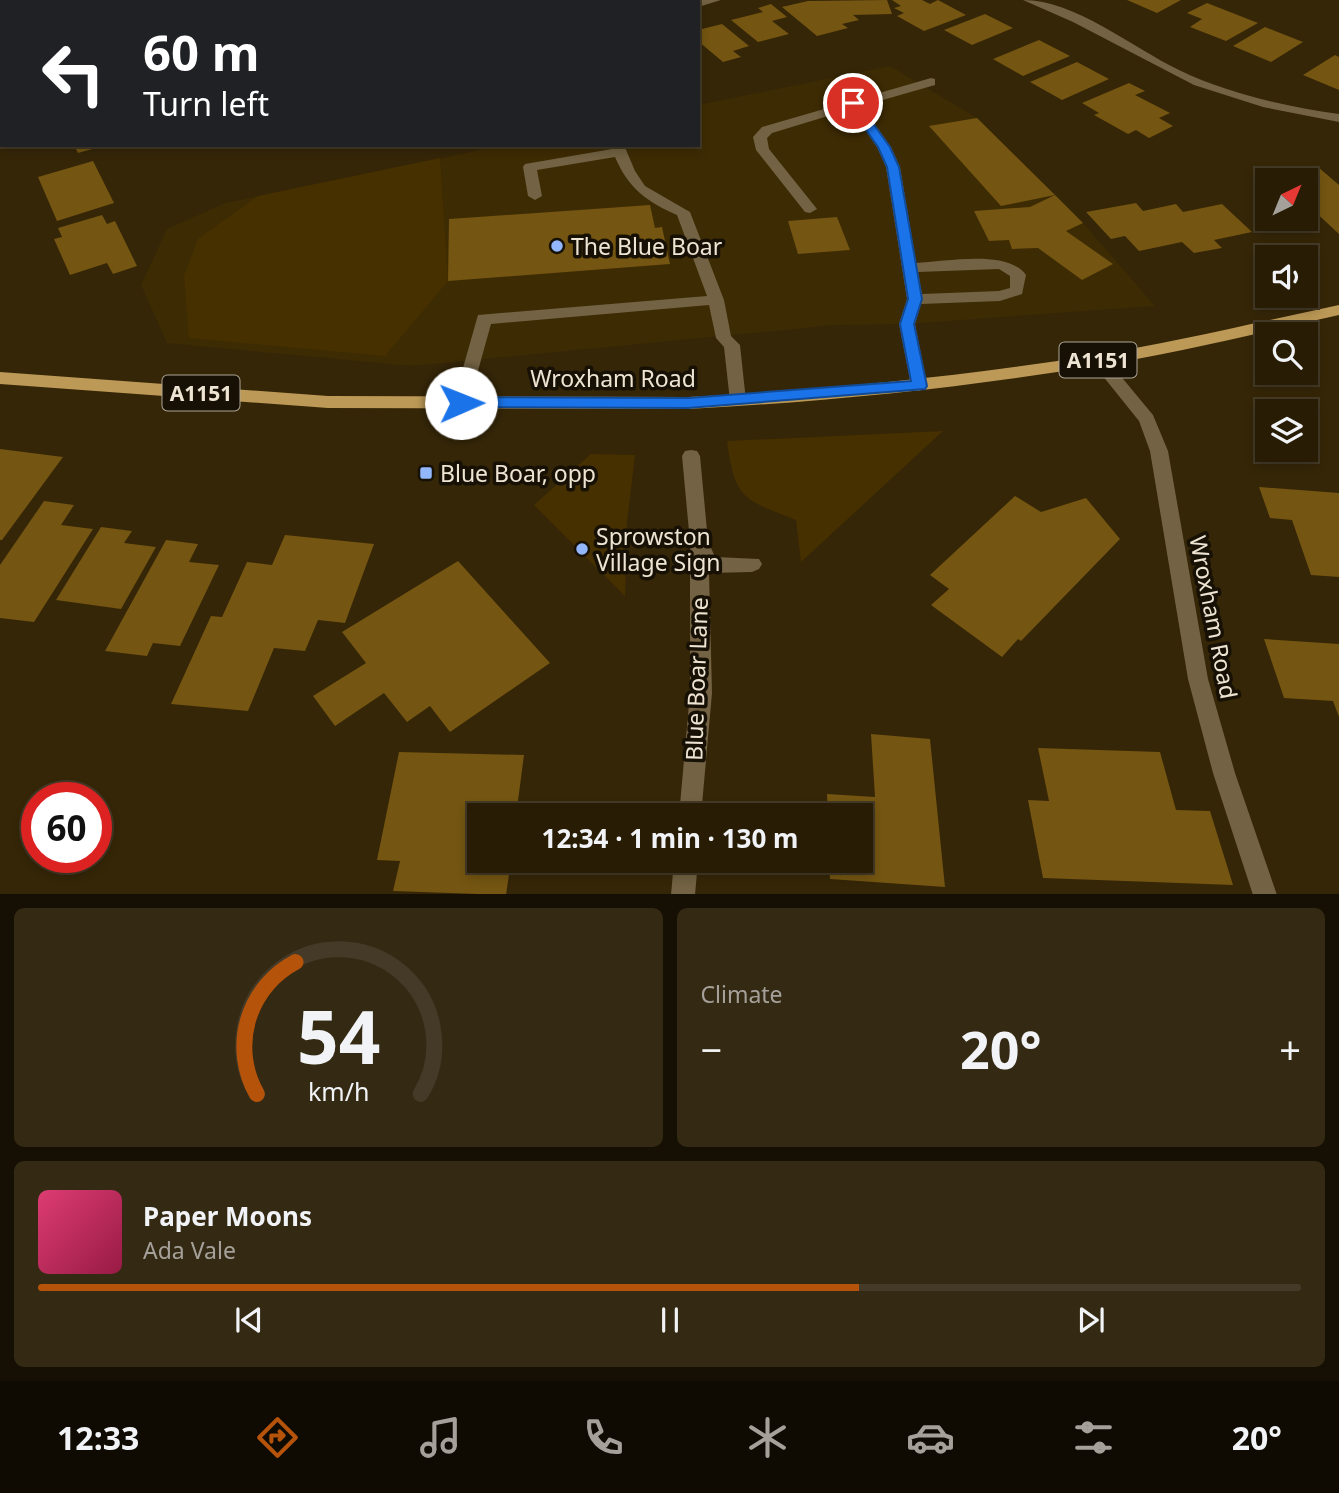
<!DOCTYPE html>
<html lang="en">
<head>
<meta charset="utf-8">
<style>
  :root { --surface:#281c05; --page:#342913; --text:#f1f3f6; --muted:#a5a19a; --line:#443a27; --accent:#b45309 }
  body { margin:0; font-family:"Noto Sans",sans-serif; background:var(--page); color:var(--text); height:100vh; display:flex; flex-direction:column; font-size:26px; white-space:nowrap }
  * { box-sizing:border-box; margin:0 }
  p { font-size:23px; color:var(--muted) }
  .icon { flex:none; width:38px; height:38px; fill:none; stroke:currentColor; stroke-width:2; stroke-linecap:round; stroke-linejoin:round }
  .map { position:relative; height:894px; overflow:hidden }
  .panel { display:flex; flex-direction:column; gap:14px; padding:14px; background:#160f03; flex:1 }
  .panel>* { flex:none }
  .banner { position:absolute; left:0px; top:0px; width:700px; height:147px; box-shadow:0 4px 10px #0003,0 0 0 2px var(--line); background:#202124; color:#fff; overflow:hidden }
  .needle { width:46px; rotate:43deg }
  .buttons { position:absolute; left:1255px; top:168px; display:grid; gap:14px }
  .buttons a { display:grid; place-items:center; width:63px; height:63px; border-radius:0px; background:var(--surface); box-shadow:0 4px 10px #0003,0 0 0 2px var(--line); font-size:35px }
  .speed { position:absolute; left:21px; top:782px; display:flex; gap:14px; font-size:35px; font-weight:700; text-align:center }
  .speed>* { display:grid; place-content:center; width:91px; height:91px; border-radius:50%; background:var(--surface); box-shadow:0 4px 10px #0003,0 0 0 2px var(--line); line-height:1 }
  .speed .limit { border:10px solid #d22; background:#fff; color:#111 }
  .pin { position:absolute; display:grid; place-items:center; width:60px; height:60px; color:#fff; margin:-30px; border:4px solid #fff; border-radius:50%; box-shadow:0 2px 7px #0007 }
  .me { position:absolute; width:77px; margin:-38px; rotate:89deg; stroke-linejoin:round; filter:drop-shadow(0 0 5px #0008) }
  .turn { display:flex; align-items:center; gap:24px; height:147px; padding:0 28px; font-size:32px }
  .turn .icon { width:91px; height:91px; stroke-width:2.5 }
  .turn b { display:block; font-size:49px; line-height:60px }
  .big { font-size:52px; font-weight:700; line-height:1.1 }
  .panel .card { flex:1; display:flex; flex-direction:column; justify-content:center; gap:10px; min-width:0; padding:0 24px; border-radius:10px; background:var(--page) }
  .panel .dial { align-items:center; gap:0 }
  .dial svg { height:182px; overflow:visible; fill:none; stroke:var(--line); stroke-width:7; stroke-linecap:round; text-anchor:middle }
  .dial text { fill:var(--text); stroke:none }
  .song { display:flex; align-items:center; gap:21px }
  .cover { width:84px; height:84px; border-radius:10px; background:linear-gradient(135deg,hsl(340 70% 55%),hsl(340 70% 35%)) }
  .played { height:7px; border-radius:4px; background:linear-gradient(90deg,var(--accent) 65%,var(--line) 65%) }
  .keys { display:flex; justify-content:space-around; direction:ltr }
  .heat { display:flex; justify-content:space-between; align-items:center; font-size:38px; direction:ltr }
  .panel .tiles { flex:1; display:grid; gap:14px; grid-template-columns:1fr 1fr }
  .card:last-child { grid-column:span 2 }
  .trip { position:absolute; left:467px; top:803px; width:406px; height:70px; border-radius:0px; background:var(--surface); box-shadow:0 4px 10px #0003,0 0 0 2px var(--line); font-weight:700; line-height:70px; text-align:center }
  .tabs { display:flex; height:112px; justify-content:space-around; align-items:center; background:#100b02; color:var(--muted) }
  .tabs .icon { width:49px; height:49px }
  .tabs .current { color:var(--accent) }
  .tabs b { font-size:32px; color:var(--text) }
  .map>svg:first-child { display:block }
</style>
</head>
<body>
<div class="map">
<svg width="1339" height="895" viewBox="0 0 1339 895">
  <rect width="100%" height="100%" fill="#352607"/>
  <!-- built -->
  <polygon fill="#3d2b03" points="890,66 977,118 1083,223 1155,306 907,324 836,325 411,366 167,343 141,285 167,229 225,203 504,145 698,145 698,105"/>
  <!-- green -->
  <g fill="#463000">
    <polygon points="440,158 448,281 385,356 189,338 184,276 198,239 258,196"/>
    <path d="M943 431 801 562 796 520C744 499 735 501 727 441Z"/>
    <polygon points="591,454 635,455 627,522 625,596 534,505"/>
  </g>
  <!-- building -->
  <g fill="#745511">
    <polygon points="887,0 892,14 853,15 859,20 842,24 848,28 817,36 782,7 808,1"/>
    <polygon points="892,0 922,0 930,4 938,0 966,15 924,31 897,16 904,13 894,8 901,6"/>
    <polygon points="1127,0 1181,0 1157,13"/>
    <polygon points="1207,3 1258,23 1226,41 1190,27 1202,19 1187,13"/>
    <polygon points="771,4 787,17 772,21 789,34 758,42 731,20 763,12 758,8"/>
    <polygon points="985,14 1013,28 972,45 944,30"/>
    <polygon points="722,24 749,46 733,51 741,57 723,62 698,41 698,30"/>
    <polygon points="1265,27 1303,42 1271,62 1233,46"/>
    <polygon points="1039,40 1070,56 1023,76 993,59"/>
    <polygon points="1335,55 1339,57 1339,90 1303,75"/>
    <polygon points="1077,62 1109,79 1062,100 1030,82"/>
    <polygon points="1129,83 1145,91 1135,95 1170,113 1159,118 1173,126 1149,138 1136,130 1128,134 1094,115 1099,113 1082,103"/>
    <polygon points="977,118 1055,195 1001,206 929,126"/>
    <polygon points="74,145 103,145 103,146 78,153"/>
    <polygon points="93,161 114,203 57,221 38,177"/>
    <polygon points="1318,167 1339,185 1339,234 1310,207 1306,208 1306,180 1285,180 1277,173"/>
    <polygon points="1055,195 1083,223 1066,231 1113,264 1082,280 1038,248 1012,249 1009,240 989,241 974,211 1030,207"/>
    <polygon points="1136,203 1143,211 1176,204 1183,212 1222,204 1252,232 1214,240 1222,248 1194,253 1182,242 1139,251 1125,236 1111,239 1086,212"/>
    <polygon points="650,205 655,228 662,227 670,264 448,281 449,219"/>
    <polygon points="102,215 107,224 115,221 137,266 113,274 107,263 70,275 54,239 62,237 58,228"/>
    <polygon points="837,217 850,250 798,254 788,221"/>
    <polygon points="0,449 63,457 2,540 0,540"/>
    <polygon points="1259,487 1339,493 1339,577 1311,575 1292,520 1270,518"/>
    <polygon points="1015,496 1041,512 1086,498 1120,539 1021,641 1018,639 1002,657 931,605 949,589 930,575"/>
    <polygon points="44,501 74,505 61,525 93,529 34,622 0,618 0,565"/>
    <polygon points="101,527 132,531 124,543 156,547 121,609 56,600"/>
    <polygon points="285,535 374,544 345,623 318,620 305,651 274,648 248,711 171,704 211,616 222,617 247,562 272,565"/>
    <polygon points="166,540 198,544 189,562 219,565 180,646 153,643 147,656 105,651"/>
    <polygon points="458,561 550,663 450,732 430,706 407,722 384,693 335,726 313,696 366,663 342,632"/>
    <polygon points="1264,639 1339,644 1339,717 1333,701 1284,698"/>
    <polygon points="871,734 930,739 945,887 830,879 829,861 861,861 861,816 828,816 827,794 875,797"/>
    <polygon points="1038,748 1160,752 1176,810 1210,811 1233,885 1043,878 1028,800 1049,801"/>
    <polygon points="399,752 524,755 516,816 480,816 480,861 511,861 506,895 393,891 400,861 377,860"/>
  </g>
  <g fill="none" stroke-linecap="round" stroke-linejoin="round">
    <!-- service -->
    <g fill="#736243" fill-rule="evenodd">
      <path d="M931 78 935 79V85L862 106 891 147 900 167 916 263C946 262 1007 249 1026 275L1022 294 1000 301 921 304 915 324 927 385 919 391 911 385 899 324 907 299 886 167 877 147 851 109 772 133 767 138 769 149 817 209 810 213 805 212 756 150 753 137 762 127ZM999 269 1010 276V288L999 291 922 294 918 272Z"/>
      <path d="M611 145H624L635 171 645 186 690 212 724 300 731 336 740 345 746 401 744 405H732L730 401 724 347 716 338 709 305 491 324 469 403 461 409 455 407 453 403 478 315 707 296 677 215C647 202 628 188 615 157L537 170 542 196 535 200 528 196 523 167 525 164 612 149Z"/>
    </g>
    <!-- minor -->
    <g fill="#736243" fill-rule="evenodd">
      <polygon points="701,0 721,0 698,7 698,2 694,2"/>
      <path d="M1023 0C1075 0 1133 48 1179 70 1229 94 1284 106 1339 114V122L1263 107 1194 85 1073 22Z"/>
      <polygon points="1098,354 1104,356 1153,415 1168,451 1208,679 1235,773 1277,895 1253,895 1213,773 1188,679 1150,451 1139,421 1090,360"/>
      <polygon points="691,450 697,451 700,456 708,541 715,557 759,559 762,564 759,569 752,572 709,573 712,693 701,816 679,816 690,693 690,542 682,456 685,451"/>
      <polygon points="674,861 698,861 695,895 671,895"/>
    </g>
    <!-- primary -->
    <path fill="#bc9956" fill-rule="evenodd" d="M1339 305V315C1258 333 1177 353 1095 366 960 388 824 402 688 409L328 408 0 384V372L328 396 688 397C824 390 960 377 1095 355 1177 342 1258 322 1339 305Z"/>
  </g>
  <!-- route -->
  <polygon fill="#1a73e8" stroke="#114b97" stroke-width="2" points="849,101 857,101 890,147 899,167 922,299 914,324 927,386 925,389 688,408 456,407 454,403 461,397 688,398 911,381 900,324 908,299 887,167 878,147 847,103"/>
  <!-- markers -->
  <g fill="#92b7fd" stroke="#171105" stroke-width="2.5">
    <circle cx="557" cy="246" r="7"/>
    <rect x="419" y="466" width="14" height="14" rx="3.5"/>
    <circle cx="582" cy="549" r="7"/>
  </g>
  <g text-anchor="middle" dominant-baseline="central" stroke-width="7" stroke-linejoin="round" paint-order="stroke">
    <!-- shield labels -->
    <g fill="#171105" stroke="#aea595" stroke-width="2">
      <rect x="1059.5" y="342.5" width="77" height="35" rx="5"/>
      <rect x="162.5" y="375.5" width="77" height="35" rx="5"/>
    </g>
    <g font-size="21" font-weight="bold" fill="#eee4d3">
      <text x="1098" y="360">A1151</text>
      <text x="201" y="393">A1151</text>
    </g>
    <!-- poi labels -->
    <g font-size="23" fill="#eee4d3" stroke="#171105" text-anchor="start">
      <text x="571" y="246">The Blue Boar</text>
      <text x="440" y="473">Blue Boar, opp</text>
      <text x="596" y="536">Sprowston<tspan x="596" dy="26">Village Sign</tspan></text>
    </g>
    <!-- street labels -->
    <g font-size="23" fill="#eee4d3" stroke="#171105">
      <text x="613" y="378">Wroxham Road</text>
      <text transform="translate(1214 617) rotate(79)">Wroxham Road</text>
      <text transform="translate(696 679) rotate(-88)">Blue Boar Lane</text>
    </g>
  </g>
</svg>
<div class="buttons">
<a><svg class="needle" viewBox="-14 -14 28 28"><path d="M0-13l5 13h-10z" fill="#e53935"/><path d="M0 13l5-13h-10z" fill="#a5a19a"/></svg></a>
<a><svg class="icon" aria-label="sound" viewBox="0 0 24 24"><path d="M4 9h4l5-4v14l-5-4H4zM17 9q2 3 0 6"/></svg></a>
<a><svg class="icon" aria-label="search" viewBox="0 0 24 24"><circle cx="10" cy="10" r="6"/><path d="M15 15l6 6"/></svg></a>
<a><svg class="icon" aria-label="layers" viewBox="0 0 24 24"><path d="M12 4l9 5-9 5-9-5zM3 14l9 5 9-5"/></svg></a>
</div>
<div class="speed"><div class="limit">60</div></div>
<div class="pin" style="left:853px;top:103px;background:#d93025"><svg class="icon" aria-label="arrive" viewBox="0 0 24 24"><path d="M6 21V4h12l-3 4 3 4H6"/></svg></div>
<svg class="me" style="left:461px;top:403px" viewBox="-20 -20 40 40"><circle r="19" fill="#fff"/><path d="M0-13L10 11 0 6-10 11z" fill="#1a73e8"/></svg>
<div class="trip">12:34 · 1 min · 130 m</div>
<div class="banner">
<div class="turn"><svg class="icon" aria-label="left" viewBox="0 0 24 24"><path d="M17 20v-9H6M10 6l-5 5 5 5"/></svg><div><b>60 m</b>Turn left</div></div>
</div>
</div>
<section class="panel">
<div class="tiles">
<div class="card dial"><svg viewBox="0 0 100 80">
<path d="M14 69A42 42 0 1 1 86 69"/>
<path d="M14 69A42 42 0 0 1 31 11" stroke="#b45309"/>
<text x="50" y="56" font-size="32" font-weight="700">54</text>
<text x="50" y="72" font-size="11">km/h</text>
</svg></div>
<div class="card"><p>Climate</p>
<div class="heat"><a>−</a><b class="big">20°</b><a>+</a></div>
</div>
<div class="card">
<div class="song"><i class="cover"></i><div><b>Paper Moons</b><p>Ada Vale</p></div></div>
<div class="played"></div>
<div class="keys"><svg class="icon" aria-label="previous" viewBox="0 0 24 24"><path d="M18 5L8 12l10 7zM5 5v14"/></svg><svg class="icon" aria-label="pause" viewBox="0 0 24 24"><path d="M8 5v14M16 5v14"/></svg><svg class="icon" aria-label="next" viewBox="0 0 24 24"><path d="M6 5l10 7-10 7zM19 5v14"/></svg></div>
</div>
</div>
</section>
<nav class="tabs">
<b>12:33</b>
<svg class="icon current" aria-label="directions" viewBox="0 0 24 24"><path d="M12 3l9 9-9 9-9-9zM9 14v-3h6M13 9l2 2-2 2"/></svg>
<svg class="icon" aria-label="music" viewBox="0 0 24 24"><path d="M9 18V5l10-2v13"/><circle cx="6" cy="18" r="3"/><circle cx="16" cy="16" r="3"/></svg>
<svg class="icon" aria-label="phone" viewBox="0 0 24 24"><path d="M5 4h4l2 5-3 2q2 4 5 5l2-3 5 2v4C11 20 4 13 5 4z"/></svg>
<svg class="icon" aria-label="climate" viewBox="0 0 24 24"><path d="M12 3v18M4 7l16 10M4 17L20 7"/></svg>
<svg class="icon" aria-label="car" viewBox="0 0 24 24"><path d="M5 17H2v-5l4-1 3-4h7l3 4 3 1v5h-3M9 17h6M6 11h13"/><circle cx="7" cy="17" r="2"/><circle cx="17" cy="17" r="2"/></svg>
<svg class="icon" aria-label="filters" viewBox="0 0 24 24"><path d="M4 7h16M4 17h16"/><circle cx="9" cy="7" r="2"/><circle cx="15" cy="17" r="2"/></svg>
<b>20°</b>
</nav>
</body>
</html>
